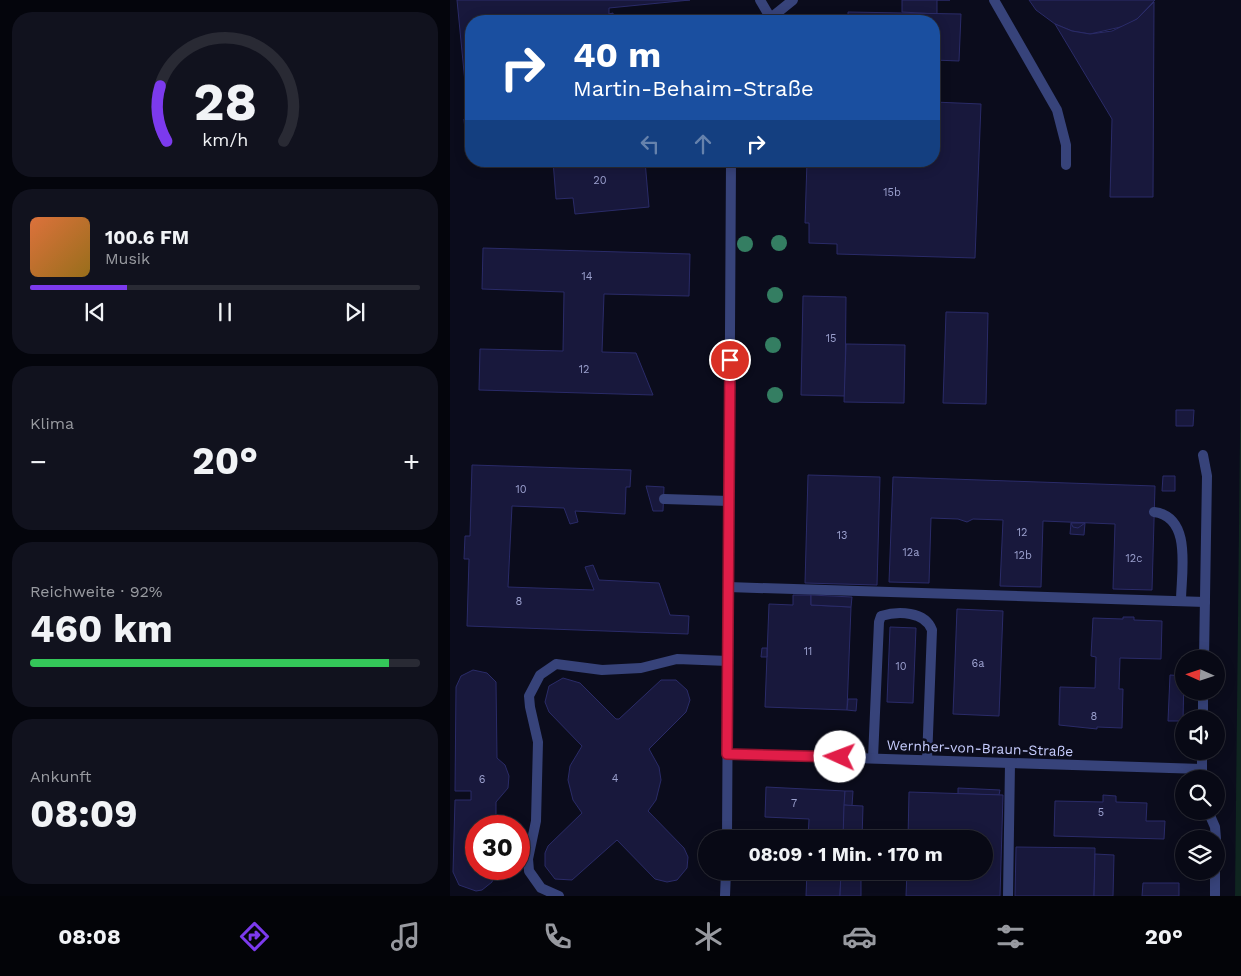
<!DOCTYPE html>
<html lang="de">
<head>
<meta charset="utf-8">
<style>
  :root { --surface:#080915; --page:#11121e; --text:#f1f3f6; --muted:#989aa0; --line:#292a34; --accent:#7c3aed }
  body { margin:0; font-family:"Work Sans",sans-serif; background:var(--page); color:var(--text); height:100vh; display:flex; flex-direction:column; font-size:19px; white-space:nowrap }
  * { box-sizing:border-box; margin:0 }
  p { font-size:16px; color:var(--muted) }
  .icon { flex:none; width:28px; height:28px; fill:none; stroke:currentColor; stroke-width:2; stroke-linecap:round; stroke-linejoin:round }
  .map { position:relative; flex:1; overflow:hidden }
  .panel { display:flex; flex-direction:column; gap:12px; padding:12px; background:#04050c; width:450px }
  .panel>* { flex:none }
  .top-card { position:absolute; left:15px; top:15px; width:475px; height:152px; border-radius:20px; box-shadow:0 2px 12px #0003,0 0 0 1px var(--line); background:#1a4fa0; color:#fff; overflow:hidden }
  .needle { width:32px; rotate:273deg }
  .buttons { position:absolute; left:725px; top:650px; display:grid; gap:10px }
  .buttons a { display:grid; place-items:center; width:50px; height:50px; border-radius:50%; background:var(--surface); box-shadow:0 2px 12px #0003,0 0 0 1px var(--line); font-size:25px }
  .speed { position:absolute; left:15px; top:815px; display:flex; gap:10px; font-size:25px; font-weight:700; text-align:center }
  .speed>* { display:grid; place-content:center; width:65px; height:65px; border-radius:50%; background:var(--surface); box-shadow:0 2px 12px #0003,0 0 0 1px var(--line); line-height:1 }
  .speed .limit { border:8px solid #d22; background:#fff; color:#111 }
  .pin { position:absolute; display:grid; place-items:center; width:42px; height:42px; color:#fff; margin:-21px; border:2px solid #fff; border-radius:50%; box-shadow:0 1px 5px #0007 }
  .me { position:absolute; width:55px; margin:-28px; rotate:272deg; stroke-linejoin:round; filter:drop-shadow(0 0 4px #0008) }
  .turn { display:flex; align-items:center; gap:18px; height:105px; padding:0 25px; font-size:22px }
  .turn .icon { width:65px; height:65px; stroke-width:2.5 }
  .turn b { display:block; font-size:35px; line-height:42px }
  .lanes { display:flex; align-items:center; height:48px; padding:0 25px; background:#0003; justify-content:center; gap:25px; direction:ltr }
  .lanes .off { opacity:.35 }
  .big { font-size:38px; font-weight:700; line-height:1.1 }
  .panel .card { flex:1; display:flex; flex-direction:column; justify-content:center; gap:8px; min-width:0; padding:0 18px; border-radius:20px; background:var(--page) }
  .panel .dial { align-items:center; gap:0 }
  .dial svg { height:130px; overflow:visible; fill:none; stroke:var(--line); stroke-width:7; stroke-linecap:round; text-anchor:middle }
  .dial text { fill:var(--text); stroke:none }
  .song { display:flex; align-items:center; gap:15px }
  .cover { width:60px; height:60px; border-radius:8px; background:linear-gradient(135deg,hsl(20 70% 55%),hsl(40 70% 35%)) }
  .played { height:5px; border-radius:2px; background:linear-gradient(90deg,var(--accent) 25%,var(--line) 25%) }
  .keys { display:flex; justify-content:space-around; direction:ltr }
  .heat { display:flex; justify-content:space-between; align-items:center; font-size:28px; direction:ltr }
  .charge { height:8px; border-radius:4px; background:linear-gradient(90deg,#34c759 92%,var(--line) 0) }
  .trip { position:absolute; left:248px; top:830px; width:295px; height:50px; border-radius:25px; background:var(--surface); box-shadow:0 2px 12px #0003,0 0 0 1px var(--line); font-weight:700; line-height:50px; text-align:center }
  .menu { display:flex; height:80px; justify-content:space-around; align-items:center; background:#030408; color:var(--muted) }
  .menu .icon { width:35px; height:35px }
  .menu .active { color:var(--accent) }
  .menu b { font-size:22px; color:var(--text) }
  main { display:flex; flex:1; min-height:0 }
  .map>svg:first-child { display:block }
</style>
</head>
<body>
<main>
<section class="panel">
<div class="card dial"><svg viewBox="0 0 100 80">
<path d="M14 69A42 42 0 1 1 86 69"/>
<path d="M14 69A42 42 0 0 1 10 35" stroke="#7c3aed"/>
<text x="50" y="56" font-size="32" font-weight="700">28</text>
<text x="50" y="72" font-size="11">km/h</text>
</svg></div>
<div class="card">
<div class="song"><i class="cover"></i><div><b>100.6 FM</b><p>Musik</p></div></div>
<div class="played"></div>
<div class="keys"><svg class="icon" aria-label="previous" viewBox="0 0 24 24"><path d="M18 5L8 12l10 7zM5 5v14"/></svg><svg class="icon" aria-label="pause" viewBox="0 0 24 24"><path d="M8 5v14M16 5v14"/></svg><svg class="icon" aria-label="next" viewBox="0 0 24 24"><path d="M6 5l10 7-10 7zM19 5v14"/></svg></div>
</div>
<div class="card"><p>Klima</p>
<div class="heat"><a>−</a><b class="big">20°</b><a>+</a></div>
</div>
<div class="card"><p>Reichweite · 92%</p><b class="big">460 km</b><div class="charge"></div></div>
<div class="card"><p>Ankunft</p><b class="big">08:09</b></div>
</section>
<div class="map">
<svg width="791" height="896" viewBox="0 0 791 896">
  <rect width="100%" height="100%" fill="#0b0c1c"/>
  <!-- green -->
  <polygon fill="#0f2520" points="791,344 791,896 785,896"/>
  <!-- building -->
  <g fill="#18183c" stroke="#2a2b68">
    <polygon points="7,0 240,0 159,8 159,14 163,13 164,21 21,21 21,103 17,103"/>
    <polygon points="452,0 500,0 487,0 487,14 452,12"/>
    <polygon points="579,0 705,0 687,19 675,26 640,34 622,31 605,24 586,10"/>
    <polygon points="704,2 703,197 660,197 662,119 605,24 622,31 640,34 662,31 687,19"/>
    <polygon points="398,12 511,14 509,61 484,60 484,21 379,21 379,18 398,19"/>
    <polygon points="484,102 531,104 525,258 387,254 387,244 359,243 359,223 355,223 357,161 484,161"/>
    <polygon points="21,118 21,142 16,142 14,119"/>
    <polygon points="103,161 195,161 199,207 125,214 123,198 106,199"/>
    <polygon points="33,248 240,254 239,296 154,294 152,352 186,353 203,395 29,390 30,349 113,351 114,292 32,289"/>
    <polygon points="353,296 396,297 395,396 351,395"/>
    <polygon points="496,312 538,313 536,404 493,403"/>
    <polygon points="396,344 455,345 454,403 394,402"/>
    <polygon points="726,410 744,410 743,426 726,426"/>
    <polygon points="22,465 181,470 180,487 176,487 175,514 125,511 128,522 120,524 114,508 62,506 58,587 144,590 135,567 143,565 149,580 209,583 220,615 239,616 238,634 17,626 19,559 14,559 15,536 20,536"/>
    <polygon points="358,475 430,477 427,585 355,583"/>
    <polygon points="713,476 725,476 725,491 712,491"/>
    <polygon points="443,477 705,486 702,590 663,589 665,524 593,521 591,587 550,586 553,520 523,519 517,522 508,519 481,518 479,583 439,582"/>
    <polygon points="196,486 214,487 213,511 203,511"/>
    <polygon points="621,523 635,523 634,535 620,534"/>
    <polygon points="621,523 635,523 628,528 623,527"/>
    <polygon points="343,595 361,595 361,605 401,607 397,710 315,707 319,604 343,605"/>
    <polygon points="361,595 402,597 401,607 361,605"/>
    <polygon points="507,609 553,611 549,716 503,714"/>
    <polygon points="673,617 684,617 684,620 712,621 711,659 670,658 669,689 673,689 672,728 647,727 647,729 609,725 610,687 645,688 646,657 641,656 643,618 673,619"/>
    <polygon points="440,627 466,628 463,703 437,702"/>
    <polygon points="312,648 317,648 317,657 311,657"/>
    <polygon points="23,670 37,673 46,682 47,758 55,765 59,776 58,788 46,802 46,826 26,826 26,869 46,869 42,882 32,890 26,891 9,885 3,872 5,800 21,800 21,791 5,791 6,687 11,676"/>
    <polygon points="720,675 734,676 733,721 718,721"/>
    <polygon points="113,678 130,683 166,719 169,719 211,680 226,680 237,690 240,700 236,712 199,749 209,767 211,780 206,800 198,811 234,848 238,857 237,868 227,880 217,882 205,879 167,840 122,880 105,879 95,866 95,853 98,846 132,813 123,800 118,780 120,766 132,746 99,712 95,702 99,686"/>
    <polygon points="398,699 407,699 406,711 397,710"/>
    <polygon points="316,787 395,791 393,839 358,839 359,819 315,817"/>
    <polygon points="508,788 550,790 549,795 514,794 508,794"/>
    <polygon points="395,791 403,791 402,806 394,805"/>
    <polygon points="459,792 553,795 550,896 456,896 457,871 534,871 534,839 458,839"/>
    <polygon points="653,795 666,796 666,802 697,803 696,821 715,821 714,839 604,836 605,801 653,802"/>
    <polygon points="394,805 413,806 412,839 393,839"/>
    <polygon points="566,847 645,848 644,896 565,896"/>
    <polygon points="645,854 664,855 663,896 644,896"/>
    <polygon points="357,871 391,871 390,896 356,896"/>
    <polygon points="391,871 411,871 411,896 390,896"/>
    <polygon points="693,883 729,883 729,896 692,896"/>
  </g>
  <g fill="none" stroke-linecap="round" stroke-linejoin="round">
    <!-- lane -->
    <g stroke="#37437a" stroke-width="10">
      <polyline points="310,0 320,17"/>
      <polyline points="214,499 279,501"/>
      <path d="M704 512C743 517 731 573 731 601"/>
      <polyline points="278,587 755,602"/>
      <path d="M423 758 429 622 431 616C448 611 475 611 482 630L477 760"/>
      <polyline points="109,896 91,888 79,871 78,859 86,821 88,742 80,707 79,696 90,675 106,664 152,670 191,668 227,659 278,661"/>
      <polyline points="558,896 560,763"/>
    </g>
    <!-- street -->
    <g stroke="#37437a" stroke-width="10">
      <polyline points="544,0 607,110 616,145 616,165"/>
      <polyline points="317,21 343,0"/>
      <polyline points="753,455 757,476 754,659"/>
      <polyline points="753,719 753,691"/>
      <polyline points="277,754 752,769"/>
      <polyline points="752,779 752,751"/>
      <polyline points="758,811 765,827 766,839"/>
      <polyline points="277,839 281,161"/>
      <polyline points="275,896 276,871"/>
      <polyline points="765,896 765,871"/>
    </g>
  </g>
  <!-- trees -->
  <g fill="#347e62">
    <circle cx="329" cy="243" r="8"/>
    <circle cx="295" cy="244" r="8"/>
    <circle cx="325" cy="295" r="8"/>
    <circle cx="323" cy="345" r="8"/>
    <circle cx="325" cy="395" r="8"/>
  </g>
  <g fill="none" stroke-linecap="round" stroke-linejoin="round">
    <defs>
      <polyline id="route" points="280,360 277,754 390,757"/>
    </defs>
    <!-- route casing -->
    <use href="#route" stroke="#92132f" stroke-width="12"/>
    <!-- route -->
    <use href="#route" stroke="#e11d48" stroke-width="9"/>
  </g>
  <g text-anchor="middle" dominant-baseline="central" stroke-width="5" stroke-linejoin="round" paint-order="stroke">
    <!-- number labels -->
    <g font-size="11" fill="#9ba0ce">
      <text x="150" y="180">20</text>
      <text x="442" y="192">15b</text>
      <text x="137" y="276">14</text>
      <text x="381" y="338">15</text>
      <text x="134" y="369">12</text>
      <text x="71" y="489">10</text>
      <text x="572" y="532">12</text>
      <text x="392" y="535">13</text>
      <text x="461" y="552">12a</text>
      <text x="573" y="555">12b</text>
      <text x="684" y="558">12c</text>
      <text x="69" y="601">8</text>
      <text x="358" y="651">11</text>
      <text x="528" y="663">6a</text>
      <text x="451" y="666">10</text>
      <text x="644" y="716">8</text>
      <text x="165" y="778">4</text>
      <text x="32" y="779">6</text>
      <text x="344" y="803">7</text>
      <text x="651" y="812">5</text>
    </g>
    <!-- street labels -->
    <g font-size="14" fill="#c7cdfe" stroke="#0b0c1c">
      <text transform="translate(530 748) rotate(2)">Wernher-von-Braun-Straße</text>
    </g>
  </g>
</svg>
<div class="buttons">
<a><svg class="needle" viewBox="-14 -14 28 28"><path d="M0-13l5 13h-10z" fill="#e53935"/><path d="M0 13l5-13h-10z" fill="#989aa0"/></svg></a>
<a><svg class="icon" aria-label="sound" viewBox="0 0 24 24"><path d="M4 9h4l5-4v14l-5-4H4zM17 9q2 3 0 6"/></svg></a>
<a><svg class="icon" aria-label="search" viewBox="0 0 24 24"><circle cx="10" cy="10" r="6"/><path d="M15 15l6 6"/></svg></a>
<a><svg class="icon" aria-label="layers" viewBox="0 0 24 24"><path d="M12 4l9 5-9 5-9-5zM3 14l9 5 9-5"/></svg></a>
</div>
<div class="speed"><div class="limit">30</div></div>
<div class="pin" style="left:280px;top:360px;background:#d93025"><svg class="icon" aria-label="arrive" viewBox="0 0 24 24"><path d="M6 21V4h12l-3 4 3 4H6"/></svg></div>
<svg class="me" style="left:390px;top:757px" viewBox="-20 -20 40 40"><circle r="19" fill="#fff"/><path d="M0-13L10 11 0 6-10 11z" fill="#e11d48"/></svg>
<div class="trip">08:09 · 1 Min. · 170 m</div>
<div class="top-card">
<div class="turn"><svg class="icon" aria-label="right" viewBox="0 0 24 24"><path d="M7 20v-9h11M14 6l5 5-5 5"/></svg><div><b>40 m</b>Martin-Behaim-Straße</div></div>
<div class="lanes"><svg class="icon off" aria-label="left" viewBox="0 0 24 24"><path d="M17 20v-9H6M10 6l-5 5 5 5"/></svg><svg class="icon off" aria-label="ahead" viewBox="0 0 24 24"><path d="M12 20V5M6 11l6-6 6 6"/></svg><svg class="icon" aria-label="right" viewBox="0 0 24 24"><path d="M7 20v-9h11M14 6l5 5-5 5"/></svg></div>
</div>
</div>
</main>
<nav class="menu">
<b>08:08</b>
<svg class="icon active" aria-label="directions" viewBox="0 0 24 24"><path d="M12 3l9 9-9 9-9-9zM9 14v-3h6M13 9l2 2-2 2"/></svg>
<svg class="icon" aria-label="music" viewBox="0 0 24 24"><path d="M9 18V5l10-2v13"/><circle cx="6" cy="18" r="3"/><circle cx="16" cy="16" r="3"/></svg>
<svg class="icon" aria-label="phone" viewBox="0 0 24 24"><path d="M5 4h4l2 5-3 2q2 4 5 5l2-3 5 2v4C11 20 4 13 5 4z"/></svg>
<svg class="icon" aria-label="climate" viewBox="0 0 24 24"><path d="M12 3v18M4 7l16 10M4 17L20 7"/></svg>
<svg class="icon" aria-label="car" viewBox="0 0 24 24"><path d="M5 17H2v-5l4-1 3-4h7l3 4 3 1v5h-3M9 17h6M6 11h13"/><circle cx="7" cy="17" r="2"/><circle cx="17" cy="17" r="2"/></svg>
<svg class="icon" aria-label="filters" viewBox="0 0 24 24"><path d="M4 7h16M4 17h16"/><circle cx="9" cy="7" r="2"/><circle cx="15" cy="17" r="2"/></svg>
<b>20°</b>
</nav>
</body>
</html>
